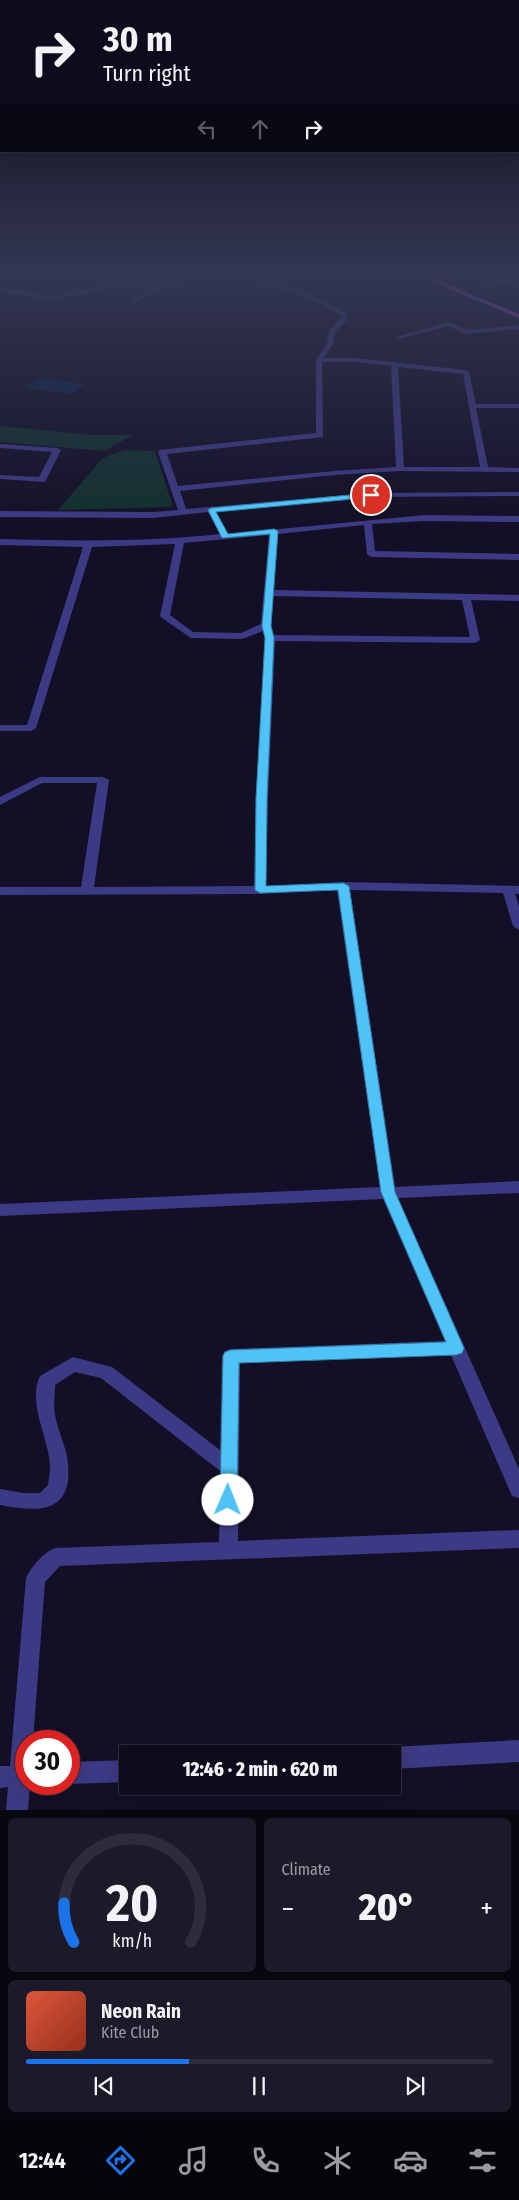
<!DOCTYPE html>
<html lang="en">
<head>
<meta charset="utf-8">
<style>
  :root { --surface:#0e0b1c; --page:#1c1929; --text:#f1f3f6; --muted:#9b9ba3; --line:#2e2b3b; --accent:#1a73e8 }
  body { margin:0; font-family:"Fira Sans Condensed",sans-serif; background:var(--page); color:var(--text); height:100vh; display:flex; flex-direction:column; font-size:19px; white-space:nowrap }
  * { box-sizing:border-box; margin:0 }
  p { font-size:16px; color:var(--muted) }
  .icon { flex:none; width:28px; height:28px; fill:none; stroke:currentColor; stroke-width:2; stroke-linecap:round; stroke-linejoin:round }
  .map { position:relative; height:1810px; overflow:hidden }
  .details { display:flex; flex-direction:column; gap:8px; padding:8px; background:#08060f; flex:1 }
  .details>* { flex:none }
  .banner { position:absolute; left:0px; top:0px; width:520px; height:152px; box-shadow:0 5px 20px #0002,0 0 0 1px var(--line); background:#0e0b1c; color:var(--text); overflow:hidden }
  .speed { position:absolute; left:15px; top:1730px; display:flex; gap:10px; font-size:25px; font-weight:700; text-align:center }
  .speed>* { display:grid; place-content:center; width:65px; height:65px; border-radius:50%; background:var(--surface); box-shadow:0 5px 20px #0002,0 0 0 1px var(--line); line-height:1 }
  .speed .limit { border:8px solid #d22; background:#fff; color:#111 }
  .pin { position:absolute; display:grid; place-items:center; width:42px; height:42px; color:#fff; margin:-21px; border:2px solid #fff; border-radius:50%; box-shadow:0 1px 5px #0007 }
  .me { position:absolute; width:55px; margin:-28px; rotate:1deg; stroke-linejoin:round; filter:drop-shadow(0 0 4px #0008) }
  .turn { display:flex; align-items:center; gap:18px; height:105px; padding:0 20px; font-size:22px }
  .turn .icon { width:65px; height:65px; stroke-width:2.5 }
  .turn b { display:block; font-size:35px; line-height:42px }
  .lanes { display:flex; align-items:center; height:48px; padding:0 20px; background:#0003; justify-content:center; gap:25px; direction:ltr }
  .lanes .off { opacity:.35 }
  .big { font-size:38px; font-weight:800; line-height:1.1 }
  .details .widget { flex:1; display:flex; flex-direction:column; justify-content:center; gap:8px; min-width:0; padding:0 18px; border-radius:8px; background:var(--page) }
  .details .dial { align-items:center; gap:0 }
  .dial svg { height:130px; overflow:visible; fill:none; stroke:var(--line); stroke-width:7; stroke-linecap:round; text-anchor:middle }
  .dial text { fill:var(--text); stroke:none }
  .song { display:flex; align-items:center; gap:15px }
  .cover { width:60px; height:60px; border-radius:8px; background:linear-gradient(135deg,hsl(10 70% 55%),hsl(10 70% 35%)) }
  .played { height:5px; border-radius:2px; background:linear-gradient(90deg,var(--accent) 35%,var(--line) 35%) }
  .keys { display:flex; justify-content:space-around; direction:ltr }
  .heat { display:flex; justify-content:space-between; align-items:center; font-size:28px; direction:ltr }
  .details .tiles { flex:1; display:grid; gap:8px; grid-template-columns:1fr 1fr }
  .widget:last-child { grid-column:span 2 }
  .trip { position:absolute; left:119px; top:1745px; width:282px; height:50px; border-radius:0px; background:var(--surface); box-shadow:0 5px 20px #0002,0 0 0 1px var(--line); font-weight:800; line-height:50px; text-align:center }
  .menu { display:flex; height:80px; justify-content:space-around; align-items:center; background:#06040b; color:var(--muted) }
  .menu .icon { width:35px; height:35px }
  .menu .selected { color:var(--accent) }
  .menu b { font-size:22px; color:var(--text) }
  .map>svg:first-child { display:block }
</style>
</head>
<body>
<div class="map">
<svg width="519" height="1810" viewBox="0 0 519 1810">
  <rect width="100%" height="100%" fill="#130f26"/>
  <!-- green -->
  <g fill="#12302f">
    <polygon points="0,426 92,435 132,435 105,451 0,442"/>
    <polygon points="126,450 155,451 173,507 58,510 100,461 109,455"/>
  </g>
  <!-- water -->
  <polygon fill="#0c2248" points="39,378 85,384 72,394 25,388"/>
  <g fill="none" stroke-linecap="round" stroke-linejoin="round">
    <!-- minor -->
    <g fill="#3d3a85" fill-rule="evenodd">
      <polygon points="195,273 204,273 160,290 133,304 131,301 152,290 124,285 57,299 36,298 0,291 0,287 36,294 57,295 124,281 158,287"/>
      <path d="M219 273C264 273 309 292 348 314L346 321 335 332 333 344 324 358H355L466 370 469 372 476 404H519V408H476L488 467 519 468V472L400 471 334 475 180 491 186 509 371 493 519 492V496L371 497 216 512 228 534 425 515 519 516V522L425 521 372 524 375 551 519 554V560L371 557 367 554 364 525 278 534 274 590 519 595V601L471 600 480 640 475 643 275 641 268 798 266 886 343 882 519 886V894H515L519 906V930L513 926 503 893 350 890 395 1187 519 1181V1193L398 1198 519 1469V1498L512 1496 451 1355 240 1363 238 1541 519 1530V1548L60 1566 45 1582 33 1741H26V1784H33L30 1785 28 1810H6L8 1787 0 1788V1766H10L26 1578C31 1567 43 1553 55 1548L219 1542 220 1471 101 1378 75 1372 55 1385C55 1394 53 1406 55 1415 58 1432 67 1448 68 1464 73 1515 36 1512 0 1505V1489L23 1493H40L48 1485C49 1478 50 1471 50 1465 49 1439 27 1402 40 1376L73 1357 112 1367 220 1450 222 1356 225 1351 231 1349 445 1341 383 1199 0 1216V1204L380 1187 337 890 260 894 0 895V887H81L97 783H42L0 805V797L40 777H103L109 780 94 887 254 886 256 798 265 638 263 631 242 639 191 638 162 618 160 616 175 544 92 547 36 728 31 731H0V725H27L83 547 0 545V539C74 541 147 542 220 534L208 512 153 518 0 517V511L153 512 178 510 158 452 159 450 316 433V360L327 344 329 331 343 316 315 301 284 289ZM322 362H355L391 366 396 467 334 471 178 486 167 454 323 437ZM398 367 463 374 480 467H404ZM269 535 261 624 241 633 193 632 170 615 184 543ZM273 596 462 600 470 637 274 635 271 626Z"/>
      <polygon points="463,273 472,273 490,281 519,278 519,282 489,285"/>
      <polygon points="449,322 467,330 519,325 519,329 466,334 448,326 398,339 395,337"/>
      <polygon points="0,444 57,448 61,450 45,482 0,479 0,475 39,477 52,452 0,448"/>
      <polygon points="519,1740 519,1762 392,1769 392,1754 383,1754 384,1750 392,1747"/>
      <polygon points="128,1760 128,1782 69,1784 69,1762"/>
    </g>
    <!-- major -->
    <polygon fill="#c25bff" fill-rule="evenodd" points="411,273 420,273 519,314 519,318"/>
  </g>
  <!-- sky -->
  <linearGradient id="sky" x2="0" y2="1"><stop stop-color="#0a0815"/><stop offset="0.52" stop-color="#333752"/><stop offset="1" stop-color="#333752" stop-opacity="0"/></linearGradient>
  <rect width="519" height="527" fill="url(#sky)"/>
  <!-- route -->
  <polygon fill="#4fc3f7" stroke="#337fa1" points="371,493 375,495 374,497 216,512 228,534 274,529 278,531 271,626 274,638 267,798 266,886 343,883 349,886 395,1192 464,1348 462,1353 456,1355 239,1363 237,1500 234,1506 228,1508 222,1506 220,1500 223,1356 225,1352 231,1350 446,1342 381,1192 338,890 260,893 255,890 256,798 265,638 262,626 270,534 222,538 208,510 211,508"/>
</svg>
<div class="speed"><div class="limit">30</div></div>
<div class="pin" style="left:371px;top:495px;background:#d93025"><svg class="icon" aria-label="arrive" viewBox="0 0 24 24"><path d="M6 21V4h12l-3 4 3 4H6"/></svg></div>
<svg class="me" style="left:228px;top:1500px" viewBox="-20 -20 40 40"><circle r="19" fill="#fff"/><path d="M0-13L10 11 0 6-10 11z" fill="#4fc3f7"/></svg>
<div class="trip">12:46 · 2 min · 620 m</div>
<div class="banner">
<div class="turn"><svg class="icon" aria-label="right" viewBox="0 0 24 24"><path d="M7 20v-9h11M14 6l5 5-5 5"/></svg><div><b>30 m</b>Turn right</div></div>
<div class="lanes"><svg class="icon off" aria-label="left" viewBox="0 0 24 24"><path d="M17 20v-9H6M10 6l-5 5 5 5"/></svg><svg class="icon off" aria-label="ahead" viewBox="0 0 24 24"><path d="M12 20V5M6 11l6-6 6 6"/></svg><svg class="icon" aria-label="right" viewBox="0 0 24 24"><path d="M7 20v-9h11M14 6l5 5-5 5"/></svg></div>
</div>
</div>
<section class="details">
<div class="tiles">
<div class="widget dial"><svg viewBox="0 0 100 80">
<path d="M14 69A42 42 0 1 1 86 69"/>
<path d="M14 69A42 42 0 0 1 8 45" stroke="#1a73e8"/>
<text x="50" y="56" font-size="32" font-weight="700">20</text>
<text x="50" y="72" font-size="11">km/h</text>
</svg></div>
<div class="widget"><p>Climate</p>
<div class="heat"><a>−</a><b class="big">20°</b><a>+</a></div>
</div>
<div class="widget">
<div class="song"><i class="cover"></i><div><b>Neon Rain</b><p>Kite Club</p></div></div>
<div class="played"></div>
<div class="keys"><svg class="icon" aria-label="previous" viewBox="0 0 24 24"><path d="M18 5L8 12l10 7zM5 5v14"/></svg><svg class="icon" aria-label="pause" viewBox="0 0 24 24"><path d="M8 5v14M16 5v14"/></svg><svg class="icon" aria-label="next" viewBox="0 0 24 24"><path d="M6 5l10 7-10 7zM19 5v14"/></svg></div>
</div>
</div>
</section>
<nav class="menu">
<b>12:44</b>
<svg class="icon selected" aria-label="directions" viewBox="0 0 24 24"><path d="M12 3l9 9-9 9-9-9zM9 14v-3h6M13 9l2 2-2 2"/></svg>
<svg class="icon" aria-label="music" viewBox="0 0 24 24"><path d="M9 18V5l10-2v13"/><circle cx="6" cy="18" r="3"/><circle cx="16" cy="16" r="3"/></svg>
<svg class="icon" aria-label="phone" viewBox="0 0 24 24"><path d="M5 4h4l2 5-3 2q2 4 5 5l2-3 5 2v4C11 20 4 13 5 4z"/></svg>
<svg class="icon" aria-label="climate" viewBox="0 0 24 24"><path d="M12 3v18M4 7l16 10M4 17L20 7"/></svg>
<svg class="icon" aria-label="car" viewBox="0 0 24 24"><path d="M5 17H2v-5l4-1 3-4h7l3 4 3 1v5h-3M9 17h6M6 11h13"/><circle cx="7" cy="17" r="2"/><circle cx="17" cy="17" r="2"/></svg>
<svg class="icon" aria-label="filters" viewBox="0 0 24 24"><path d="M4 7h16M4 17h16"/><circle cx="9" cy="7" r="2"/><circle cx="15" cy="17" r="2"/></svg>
</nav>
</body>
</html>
